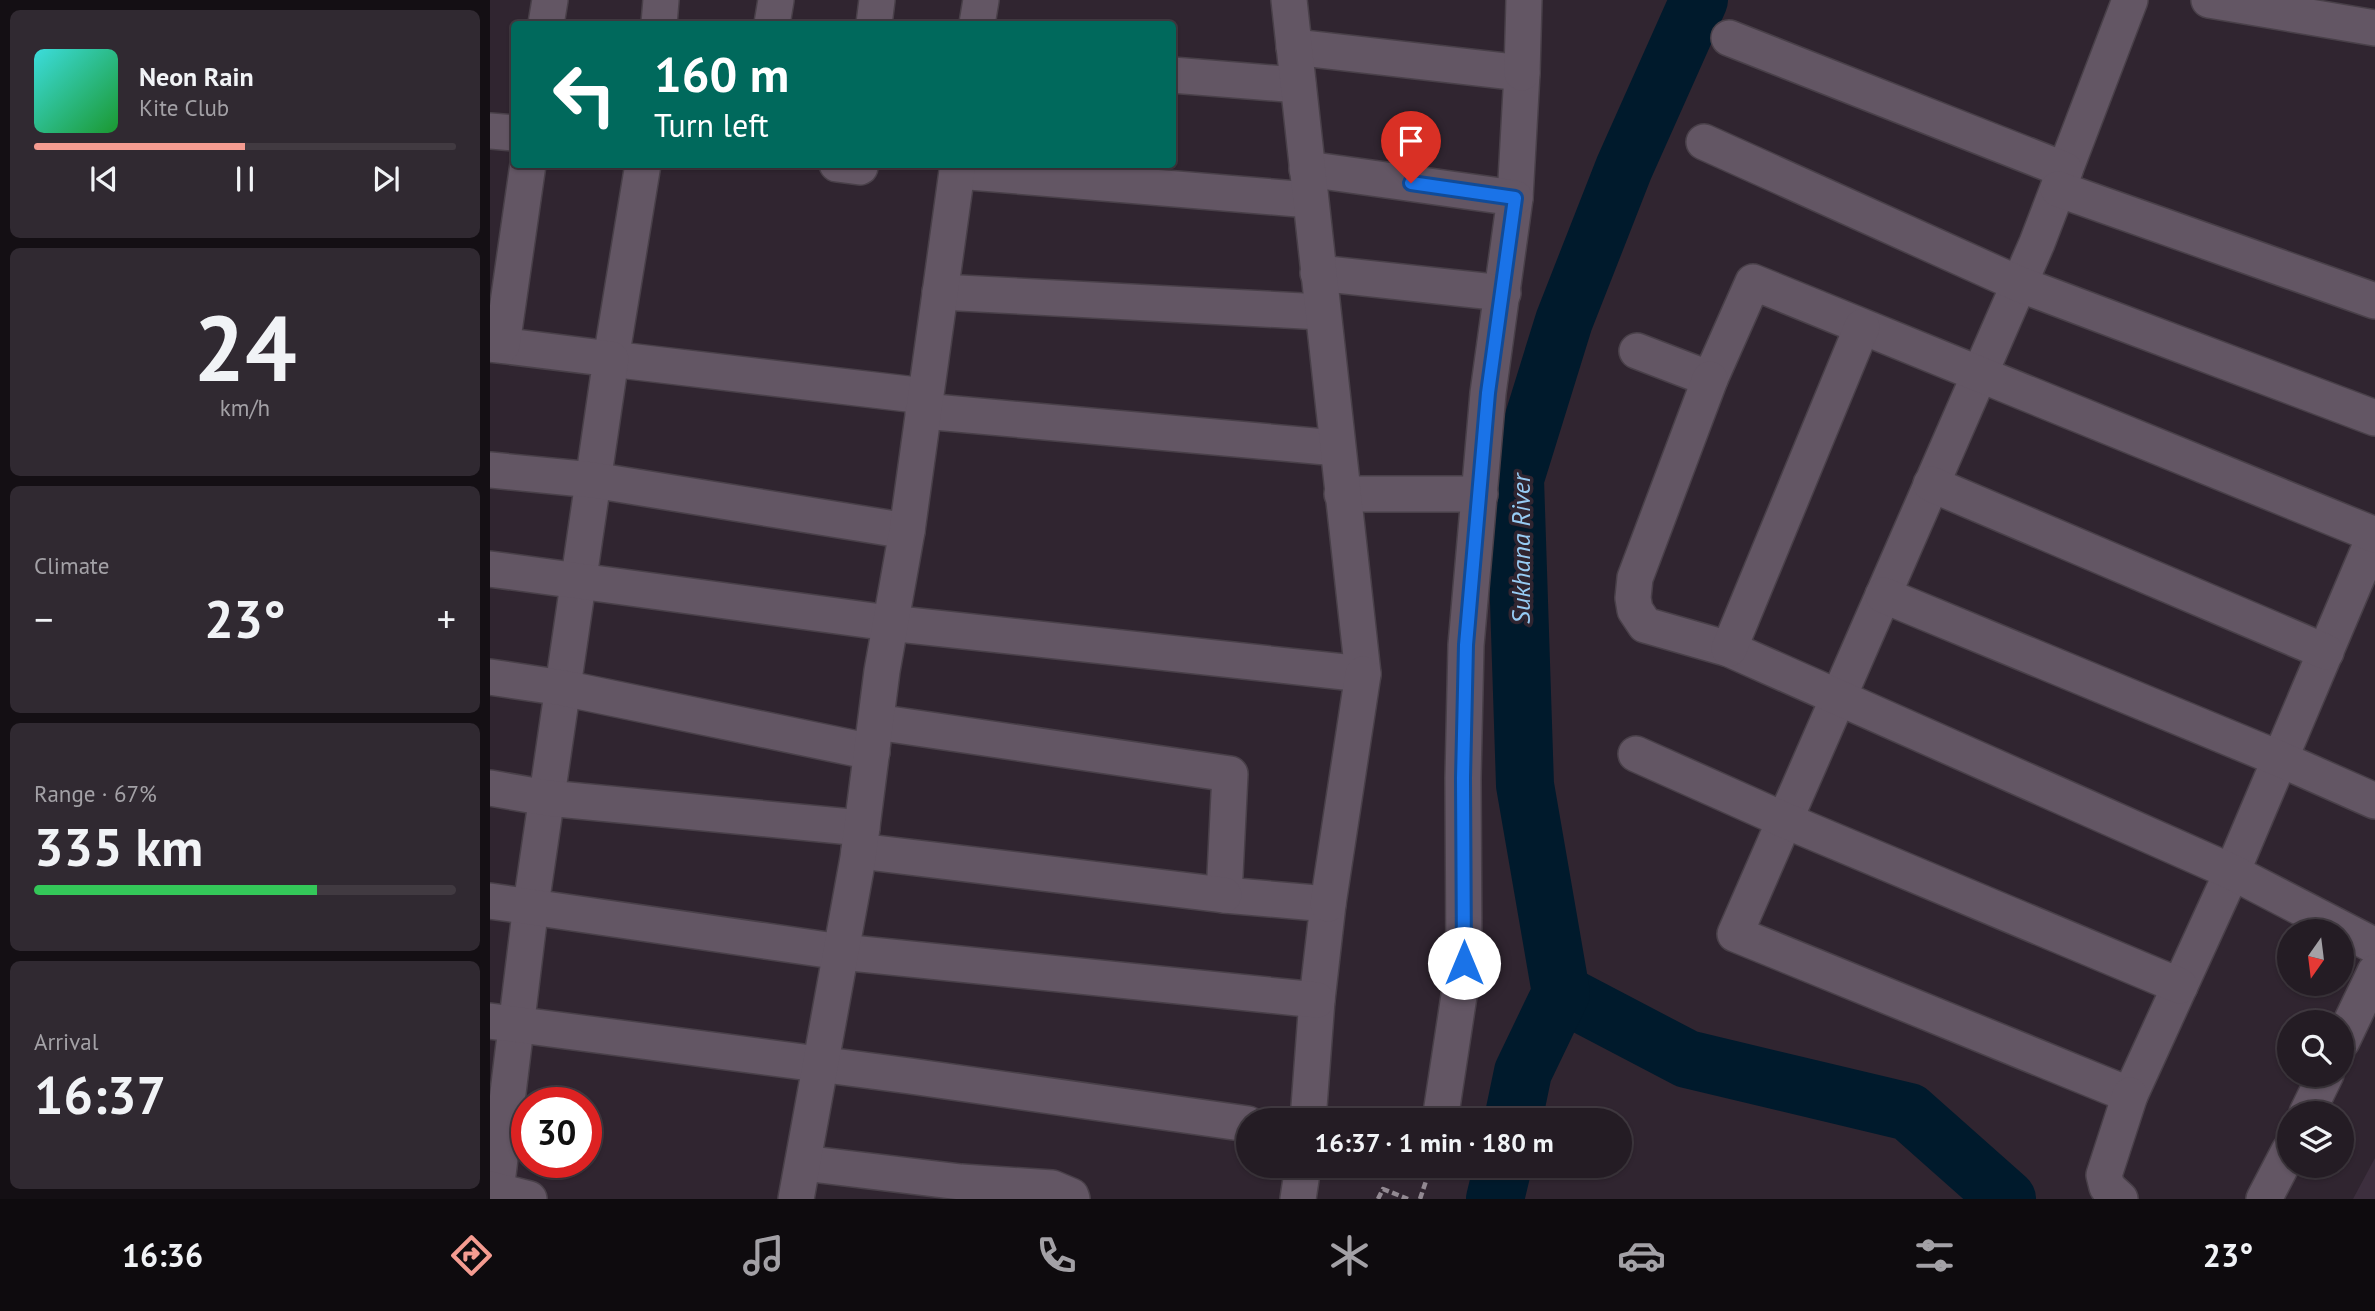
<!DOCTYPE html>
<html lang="en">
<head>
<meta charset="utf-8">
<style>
  :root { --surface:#241c24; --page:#302931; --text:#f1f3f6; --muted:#a3a1a6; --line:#413a41; --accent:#f59c91 }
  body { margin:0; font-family:"PT Sans",sans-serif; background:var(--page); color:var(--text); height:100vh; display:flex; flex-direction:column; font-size:26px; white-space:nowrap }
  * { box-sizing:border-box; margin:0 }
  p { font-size:23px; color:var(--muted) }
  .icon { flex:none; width:38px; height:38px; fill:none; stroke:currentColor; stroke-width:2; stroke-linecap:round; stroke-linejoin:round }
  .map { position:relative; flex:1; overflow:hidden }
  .sheet { display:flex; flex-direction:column; gap:10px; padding:10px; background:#140f14; width:490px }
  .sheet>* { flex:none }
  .top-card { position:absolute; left:21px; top:21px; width:665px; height:147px; border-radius:7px; box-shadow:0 2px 5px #0004,0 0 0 2px var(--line); background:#00695c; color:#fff; overflow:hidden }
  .needle { width:46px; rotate:194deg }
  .fabs { position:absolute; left:1787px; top:919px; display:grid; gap:14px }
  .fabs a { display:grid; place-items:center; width:77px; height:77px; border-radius:50%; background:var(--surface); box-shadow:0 2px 5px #0004,0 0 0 2px var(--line); font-size:35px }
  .speed { position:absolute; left:21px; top:1087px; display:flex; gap:14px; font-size:35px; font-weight:700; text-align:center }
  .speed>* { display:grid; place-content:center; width:91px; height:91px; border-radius:50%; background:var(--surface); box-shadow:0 2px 5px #0004,0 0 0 2px var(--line); line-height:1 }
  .speed .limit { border:10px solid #d22; background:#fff; color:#111 }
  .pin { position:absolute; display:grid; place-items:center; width:60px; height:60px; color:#fff; margin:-72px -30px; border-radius:50% 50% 50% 0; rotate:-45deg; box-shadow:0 0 7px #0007 }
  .pin .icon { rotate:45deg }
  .me { position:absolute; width:77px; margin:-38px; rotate:0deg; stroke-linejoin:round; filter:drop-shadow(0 0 5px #0008) }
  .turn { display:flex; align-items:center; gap:24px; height:147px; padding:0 28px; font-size:32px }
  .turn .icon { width:91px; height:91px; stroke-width:2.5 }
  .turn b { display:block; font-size:49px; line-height:60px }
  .big { font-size:52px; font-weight:600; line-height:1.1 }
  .sheet .tile { flex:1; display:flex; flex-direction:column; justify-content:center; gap:10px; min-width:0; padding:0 24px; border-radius:10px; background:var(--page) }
  .sheet .dial { align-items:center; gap:0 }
  .dial b { font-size:91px; line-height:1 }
  .song { display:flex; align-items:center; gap:21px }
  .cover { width:84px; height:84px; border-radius:10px; background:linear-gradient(135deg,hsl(180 70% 55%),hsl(130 70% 35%)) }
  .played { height:7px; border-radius:4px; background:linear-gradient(90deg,var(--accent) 50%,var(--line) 50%) }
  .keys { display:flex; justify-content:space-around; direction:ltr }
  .heat { display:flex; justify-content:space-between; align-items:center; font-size:38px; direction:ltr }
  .charge { height:10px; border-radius:5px; background:linear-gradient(90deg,#34c759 67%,var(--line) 0) }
  .trip { position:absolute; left:746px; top:1108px; width:396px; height:70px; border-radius:35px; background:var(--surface); box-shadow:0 2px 5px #0004,0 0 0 2px var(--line); font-weight:600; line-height:70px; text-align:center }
  .menu { display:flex; height:112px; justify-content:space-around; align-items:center; background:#0e0b0e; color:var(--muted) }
  .menu .icon { width:49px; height:49px }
  .menu .selected { color:var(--accent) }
  .menu b { font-size:32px; color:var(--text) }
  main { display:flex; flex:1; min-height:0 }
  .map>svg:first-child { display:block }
</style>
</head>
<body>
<main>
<section class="sheet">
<div class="tile">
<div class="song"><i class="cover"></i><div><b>Neon Rain</b><p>Kite Club</p></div></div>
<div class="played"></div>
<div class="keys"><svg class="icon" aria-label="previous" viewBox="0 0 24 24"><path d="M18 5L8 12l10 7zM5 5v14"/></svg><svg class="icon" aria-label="pause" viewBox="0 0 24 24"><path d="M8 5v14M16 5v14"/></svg><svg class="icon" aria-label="next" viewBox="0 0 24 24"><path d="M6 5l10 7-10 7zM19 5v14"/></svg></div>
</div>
<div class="tile dial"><b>24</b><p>km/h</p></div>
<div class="tile"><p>Climate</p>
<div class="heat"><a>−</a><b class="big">23°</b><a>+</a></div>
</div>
<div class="tile"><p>Range · 67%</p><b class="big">335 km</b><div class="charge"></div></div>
<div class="tile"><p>Arrival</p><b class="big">16:37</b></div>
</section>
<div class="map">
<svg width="1885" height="1199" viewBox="0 0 1885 1199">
  <rect width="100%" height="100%" fill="#302530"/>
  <!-- built -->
  <polygon fill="#3d2f3e" points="1885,1158 1885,1199 1863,1199"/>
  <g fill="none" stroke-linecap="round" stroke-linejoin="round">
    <!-- river -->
    <g stroke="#001a2c" stroke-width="58">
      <polyline points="1071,993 1197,1059 1419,1112 1517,1199"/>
      <polyline points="1023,1120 1033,1072 1071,993 1035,785 1025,479 1074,321 1134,168 1209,0"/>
      <polyline points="1005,1199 1013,1166"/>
    </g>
    <defs>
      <g id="minor">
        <polyline points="1640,0 1547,243 1245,934 1640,1095 1742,872 1885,535"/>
        <polyline points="1719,0 1885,28"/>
        <polyline points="56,24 60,0"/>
        <polyline points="169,24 171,0"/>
        <polyline points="282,24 286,0"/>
        <polyline points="384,24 387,0"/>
        <polyline points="487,24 491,0"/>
        <polyline points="1239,38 1575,170"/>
        <polyline points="804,47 1032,73 1025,198 998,393 976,645 973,778 974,963 950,1120"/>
        <polyline points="1032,73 1034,0"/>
        <polyline points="682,75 808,85"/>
        <polyline points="0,131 24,133"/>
        <polyline points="1214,142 1529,284 1885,418"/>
        <polyline points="153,164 121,359 435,396"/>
        <polyline points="347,164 370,167 370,164"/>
        <polyline points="817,169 1025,198"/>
        <polyline points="467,171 820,200"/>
        <polyline points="1568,189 1885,301"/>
        <polyline points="828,273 1013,293"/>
        <polyline points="450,292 832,312"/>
        <polyline points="0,344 121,359 41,905 5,1199"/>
        <polyline points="12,345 38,164"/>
        <polyline points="1147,351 1220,379 1263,282 1885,535"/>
        <polyline points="1220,379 1145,578 1143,598 1145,610 1155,625 1239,649 1742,872 1885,946"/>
        <polyline points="433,411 847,448"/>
        <polyline points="0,470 103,480 417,531"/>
        <polyline points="1441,484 1836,652"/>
        <polyline points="852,494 990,494"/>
        <polyline points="0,569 399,623 873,674 799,0"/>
        <polyline points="1393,595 1790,759 1885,801"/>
        <polyline points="1239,649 1372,327"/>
        <polyline points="0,677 73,688 382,752"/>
        <polyline points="386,722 740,774 734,895 838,904 827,1000 818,1120"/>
        <polyline points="1146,754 1294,820 1690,986"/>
        <polyline points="0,788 57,798 372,828"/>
        <polyline points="369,851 734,895"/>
        <polyline points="0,901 351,952 827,1000"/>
        <polyline points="838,904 873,674"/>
        <polyline points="0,1021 420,1076 758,1124"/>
        <polyline points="1852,1041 1885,972"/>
        <polyline points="1817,1113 1836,1074"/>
        <polyline points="313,1163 471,1182 562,1188 581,1196 582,1199"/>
        <polyline points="0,1189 39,1199"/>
        <polyline points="306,1199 368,858 392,671 417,531 468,164"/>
        <polyline points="808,1199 813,1166"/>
        <polyline points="1630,1199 1617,1187 1614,1175 1640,1095"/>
        <polyline points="1774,1199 1799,1151"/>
      </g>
    </defs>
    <!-- minor casing -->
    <use href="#minor" stroke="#494049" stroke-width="38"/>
    <!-- path -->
    <g stroke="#928992" stroke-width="4.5" stroke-dasharray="7 3.5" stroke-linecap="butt">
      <polyline points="888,1199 893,1189 918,1199"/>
      <polyline points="930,1199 941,1166"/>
    </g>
    <!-- minor -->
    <use href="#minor" stroke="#635664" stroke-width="35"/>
  </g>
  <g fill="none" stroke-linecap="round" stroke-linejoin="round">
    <defs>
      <polyline id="route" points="921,183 1025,198 998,393 976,645 973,778 974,963"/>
    </defs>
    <!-- route casing -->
    <use href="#route" stroke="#114b97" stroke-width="18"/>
    <!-- route -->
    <use href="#route" stroke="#1a73e8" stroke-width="12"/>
  </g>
  <g text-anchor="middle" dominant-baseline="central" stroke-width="7" stroke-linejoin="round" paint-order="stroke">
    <!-- water labels -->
    <g font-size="26" font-style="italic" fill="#97ccf4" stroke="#302530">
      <text transform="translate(1030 549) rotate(-90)">Sukhana River</text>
    </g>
  </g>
</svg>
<div class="fabs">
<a><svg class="needle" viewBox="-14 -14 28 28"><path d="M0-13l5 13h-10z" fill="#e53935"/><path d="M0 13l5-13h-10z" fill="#a3a1a6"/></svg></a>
<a><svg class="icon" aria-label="search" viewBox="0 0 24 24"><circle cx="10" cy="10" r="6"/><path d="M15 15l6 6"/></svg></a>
<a><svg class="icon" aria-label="layers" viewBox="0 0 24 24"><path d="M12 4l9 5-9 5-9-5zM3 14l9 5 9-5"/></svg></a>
</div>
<div class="speed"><div class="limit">30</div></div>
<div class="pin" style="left:921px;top:183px;background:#d93025"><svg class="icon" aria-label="arrive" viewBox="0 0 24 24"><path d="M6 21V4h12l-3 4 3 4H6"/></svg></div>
<svg class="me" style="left:974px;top:963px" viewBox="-20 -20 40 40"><circle r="19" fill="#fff"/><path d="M0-13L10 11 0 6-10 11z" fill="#1a73e8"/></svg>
<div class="trip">16:37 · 1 min · 180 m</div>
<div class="top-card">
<div class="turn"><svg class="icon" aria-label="left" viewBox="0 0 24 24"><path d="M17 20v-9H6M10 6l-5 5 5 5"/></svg><div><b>160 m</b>Turn left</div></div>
</div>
</div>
</main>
<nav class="menu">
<b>16:36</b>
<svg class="icon selected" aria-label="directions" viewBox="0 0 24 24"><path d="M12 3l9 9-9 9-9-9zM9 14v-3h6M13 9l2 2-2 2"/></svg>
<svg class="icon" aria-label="music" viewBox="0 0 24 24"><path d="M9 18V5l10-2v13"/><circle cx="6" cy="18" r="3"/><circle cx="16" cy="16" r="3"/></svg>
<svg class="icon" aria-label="phone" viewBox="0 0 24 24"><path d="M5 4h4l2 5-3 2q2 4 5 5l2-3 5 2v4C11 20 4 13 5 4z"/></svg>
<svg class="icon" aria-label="climate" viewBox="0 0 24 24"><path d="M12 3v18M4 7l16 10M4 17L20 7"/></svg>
<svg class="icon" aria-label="car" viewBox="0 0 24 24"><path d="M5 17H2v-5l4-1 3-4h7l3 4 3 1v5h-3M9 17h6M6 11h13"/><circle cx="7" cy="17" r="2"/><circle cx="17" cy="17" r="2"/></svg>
<svg class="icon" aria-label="filters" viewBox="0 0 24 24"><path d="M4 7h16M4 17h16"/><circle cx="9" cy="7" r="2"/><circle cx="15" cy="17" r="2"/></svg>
<b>23°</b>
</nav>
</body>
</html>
